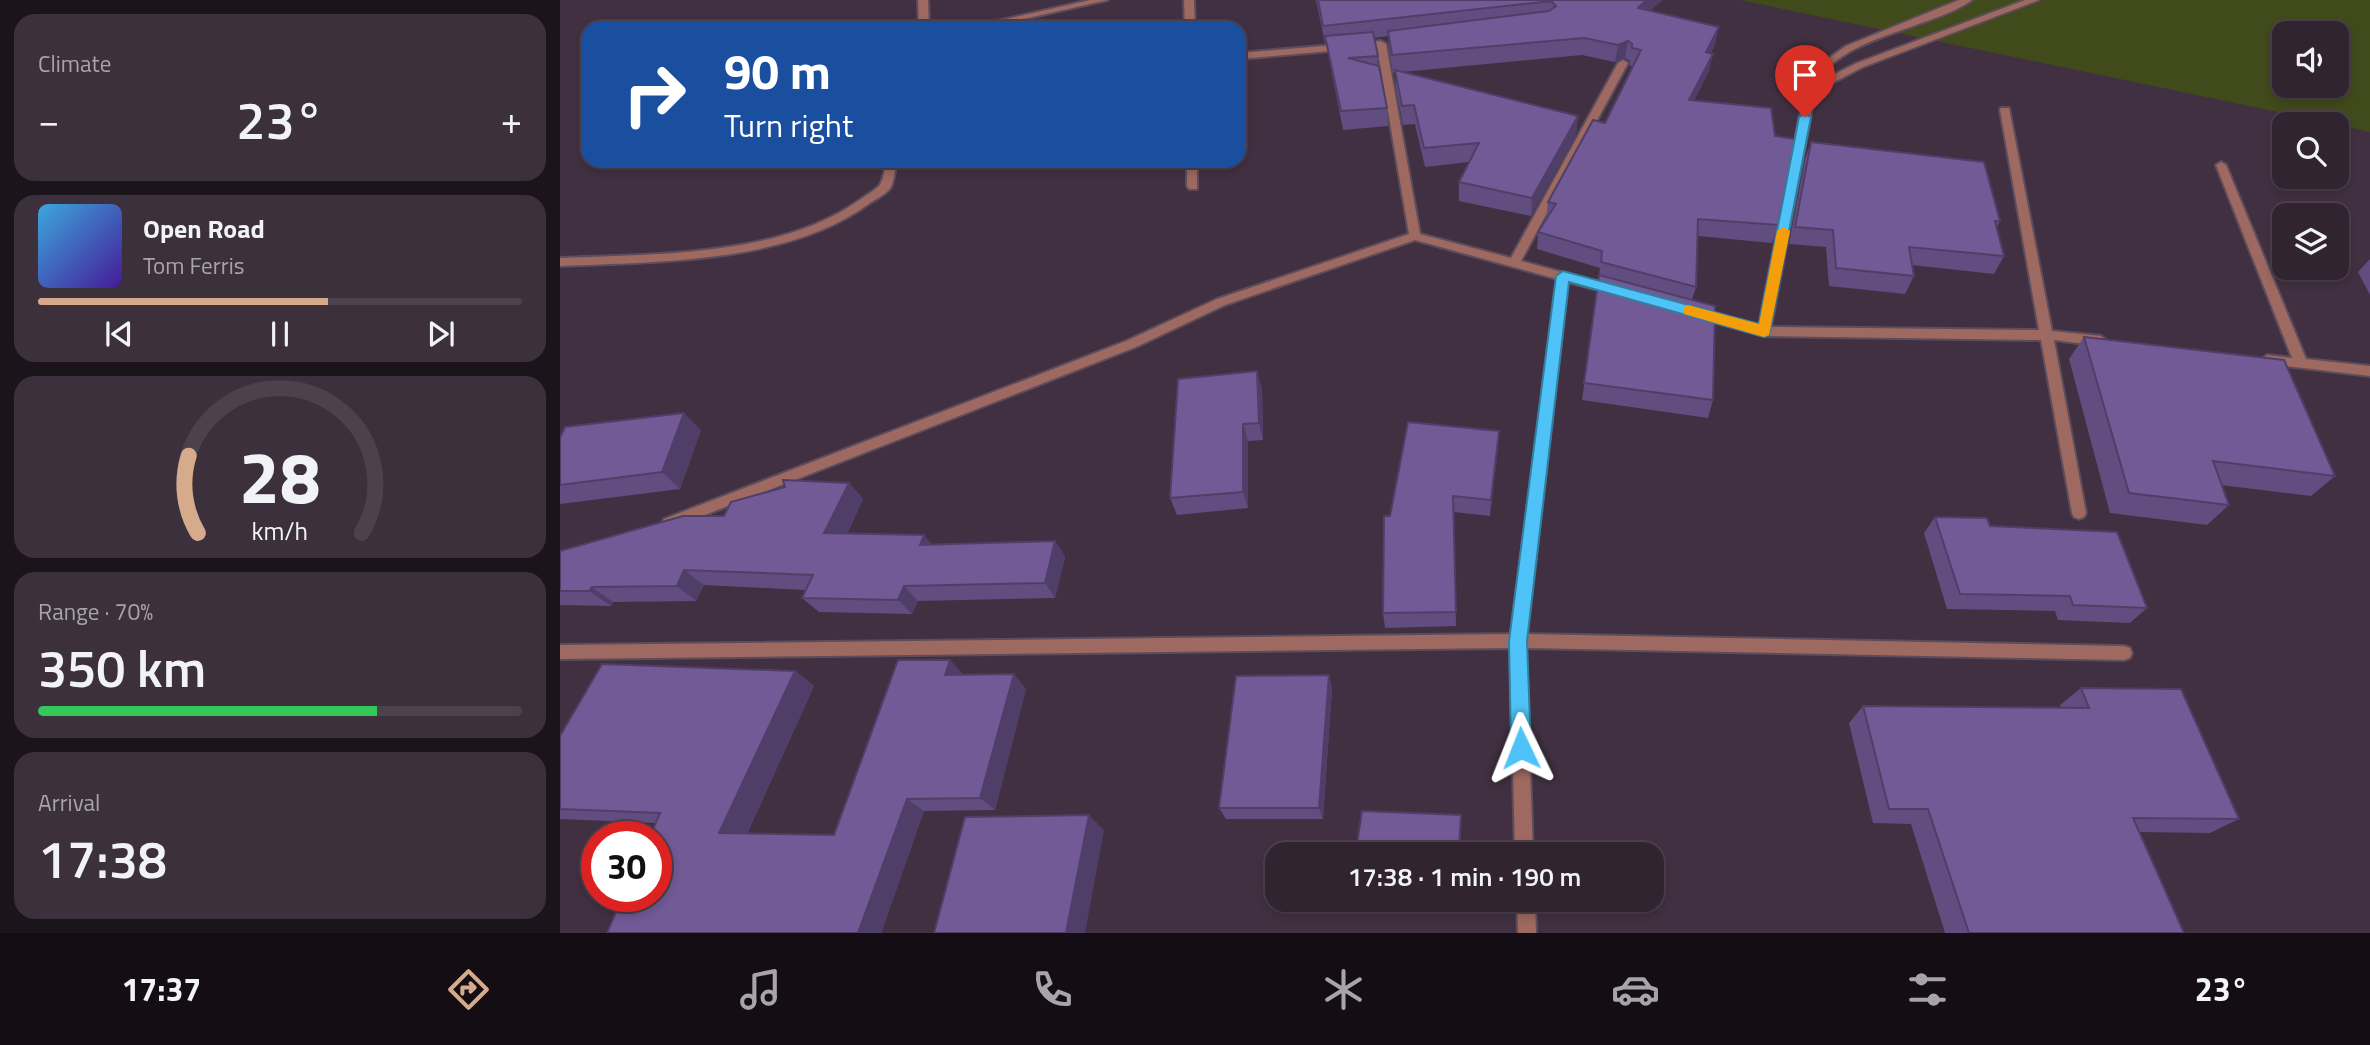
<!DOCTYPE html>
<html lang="en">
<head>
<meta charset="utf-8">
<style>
  :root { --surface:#312431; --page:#3d303d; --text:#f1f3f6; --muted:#a8a4ab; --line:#4c414d; --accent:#d6ab8b }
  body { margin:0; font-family:"Titillium Web",sans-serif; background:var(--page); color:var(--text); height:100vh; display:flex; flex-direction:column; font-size:26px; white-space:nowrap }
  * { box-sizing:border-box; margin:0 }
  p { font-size:23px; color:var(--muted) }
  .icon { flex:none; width:38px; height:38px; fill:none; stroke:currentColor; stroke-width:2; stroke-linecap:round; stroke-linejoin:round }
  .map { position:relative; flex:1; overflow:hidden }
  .side { display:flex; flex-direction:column; gap:14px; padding:14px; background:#1b141b; width:560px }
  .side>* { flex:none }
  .banner { position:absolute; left:21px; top:21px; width:665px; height:147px; border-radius:21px; box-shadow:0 4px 10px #0003,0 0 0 2px var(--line); background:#1a4fa0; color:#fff; overflow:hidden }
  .fabs { position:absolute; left:1712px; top:21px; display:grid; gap:14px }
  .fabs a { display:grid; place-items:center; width:77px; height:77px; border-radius:14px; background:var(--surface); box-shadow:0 4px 10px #0003,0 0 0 2px var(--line); font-size:35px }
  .speed { position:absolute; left:21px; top:821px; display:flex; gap:14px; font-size:35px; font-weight:700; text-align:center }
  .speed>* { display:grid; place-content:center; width:91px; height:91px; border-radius:50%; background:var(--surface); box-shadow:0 4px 10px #0003,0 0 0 2px var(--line); line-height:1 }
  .speed .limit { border:10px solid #d22; background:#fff; color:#111 }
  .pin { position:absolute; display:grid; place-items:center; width:60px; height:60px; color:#fff; margin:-72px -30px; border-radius:50% 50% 50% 0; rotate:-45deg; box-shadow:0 0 7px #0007 }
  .pin .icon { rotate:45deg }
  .me { position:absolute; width:77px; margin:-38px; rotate:358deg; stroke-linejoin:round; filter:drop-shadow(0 0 5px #0008) }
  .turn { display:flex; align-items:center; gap:24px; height:147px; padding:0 28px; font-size:32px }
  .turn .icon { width:91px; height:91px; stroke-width:2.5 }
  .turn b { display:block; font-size:49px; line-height:60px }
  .big { font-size:52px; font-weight:600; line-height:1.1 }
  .side .widget { flex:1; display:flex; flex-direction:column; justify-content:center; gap:10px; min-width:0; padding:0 24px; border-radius:21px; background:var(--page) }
  .side .dial { align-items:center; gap:0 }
  .dial svg { height:182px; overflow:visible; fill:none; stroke:var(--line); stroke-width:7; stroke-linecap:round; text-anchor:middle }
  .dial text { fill:var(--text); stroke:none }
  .song { display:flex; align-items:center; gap:21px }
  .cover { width:84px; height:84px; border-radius:10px; background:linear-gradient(135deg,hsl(200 70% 55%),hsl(260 70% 35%)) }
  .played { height:7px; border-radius:4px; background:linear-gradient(90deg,var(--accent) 60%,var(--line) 60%) }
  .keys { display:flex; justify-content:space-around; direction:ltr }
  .heat { display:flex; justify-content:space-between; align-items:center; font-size:38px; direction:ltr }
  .charge { height:10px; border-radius:5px; background:linear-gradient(90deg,#34c759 70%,var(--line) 0) }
  .trip { position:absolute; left:705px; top:842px; width:399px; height:70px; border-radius:21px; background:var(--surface); box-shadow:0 4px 10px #0003,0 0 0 2px var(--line); font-weight:600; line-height:70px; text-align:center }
  .tabs { display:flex; height:112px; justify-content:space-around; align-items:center; background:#140e14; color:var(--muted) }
  .tabs .icon { width:49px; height:49px }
  .tabs .active { color:var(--accent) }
  .tabs b { font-size:32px; color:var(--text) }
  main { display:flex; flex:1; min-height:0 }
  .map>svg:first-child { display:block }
</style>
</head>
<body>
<main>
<section class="side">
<div class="widget"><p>Climate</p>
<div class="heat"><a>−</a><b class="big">23°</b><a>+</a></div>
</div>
<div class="widget">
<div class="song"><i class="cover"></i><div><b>Open Road</b><p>Tom Ferris</p></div></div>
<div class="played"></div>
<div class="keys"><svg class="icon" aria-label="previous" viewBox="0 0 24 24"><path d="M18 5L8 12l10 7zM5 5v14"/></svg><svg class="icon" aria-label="pause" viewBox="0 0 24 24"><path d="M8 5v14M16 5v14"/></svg><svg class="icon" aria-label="next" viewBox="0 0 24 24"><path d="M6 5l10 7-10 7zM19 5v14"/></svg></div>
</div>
<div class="widget dial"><svg viewBox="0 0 100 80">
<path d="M14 69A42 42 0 1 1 86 69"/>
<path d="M14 69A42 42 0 0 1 10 35" stroke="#d6ab8b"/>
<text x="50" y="56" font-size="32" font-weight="700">28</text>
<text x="50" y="72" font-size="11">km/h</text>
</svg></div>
<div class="widget"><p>Range · 70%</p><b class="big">350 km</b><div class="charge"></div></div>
<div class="widget"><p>Arrival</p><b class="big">17:38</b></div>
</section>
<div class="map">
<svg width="1810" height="933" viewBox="0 0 1810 933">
  <rect width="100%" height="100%" fill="#413041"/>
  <!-- green -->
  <path fill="#404a1b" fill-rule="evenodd" d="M1180 0H1810V132L1776 124ZM1724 33H1776V86H1724Z"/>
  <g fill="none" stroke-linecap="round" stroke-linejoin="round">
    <defs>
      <g id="street">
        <polygon points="358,0 368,0 369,28 359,28"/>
        <polygon points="530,0 548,0 424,28 406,28"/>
        <polygon points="624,0 634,0 635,28 625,28"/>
        <path d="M1399 0H1412C1374 28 1279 37 1259 82L1297 63 1465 0H1479L1303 67 1255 92 1211 327 1479 330 1440 110 1441 108H1449L1492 331 1541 336 1547 341 1541 346 1494 340 1526 513 1524 517 1519 519 1514 517 1512 513 1481 340 1204 336 1133 316 1131 313 1137 309 1199 325 1245 90 1255 68 1286 46Z"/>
        <polygon points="821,41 826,44 860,234 951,258 1058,63 1063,60 1068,63 961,261 1057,287 1059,290 1053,294 1008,282 967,634 1564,646 1570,648 1572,653 1570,658 1564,660 966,648 973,854 955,854 950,648 0,659 0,645 951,634 997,279 855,240 665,305 576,347 114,527 109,529 104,527 102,523 104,519 566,341 657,299 849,234 817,47 679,59 679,53"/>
        <path d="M327 161H337C335 169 334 180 331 187 327 194 316 199 310 203 230 263 97 262 0 266V258C95 254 221 257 301 199 306 195 314 191 319 186 323 181 325 168 327 161Z"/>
        <polygon points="627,161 637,161 637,189 629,189 627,186"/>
        <polygon points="1661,162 1666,165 1746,359 1810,366 1810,376 1702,363 1701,360 1707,355 1732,358 1656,165"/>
        <polygon points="957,900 975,900 976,933 958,933"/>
      </g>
    </defs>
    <!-- street casing -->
    <use href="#street" stroke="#5c4c5c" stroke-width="4"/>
    <!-- street -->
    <use href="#street" fill="#9d6960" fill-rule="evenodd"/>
  </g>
  <!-- wall -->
  <g fill="#614d80">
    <polygon points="756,0 1102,0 1090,11 1155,44 1151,53 1149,71 1134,100 1218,225 1212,243 1138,236 1136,287 1132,300 1153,400 1148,418 1022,400 1040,268 977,249 978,232 986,219 988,202 1045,123 1073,66 1070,66 1070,61 1065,58 1055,62 1022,55 842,72 1018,116 1016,134 971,216 899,201 899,182 909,162 865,167 855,124 843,125 836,88 835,72 833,73 829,48 828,36 814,38 818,66 827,108 828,126 783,130 766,43 765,43"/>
    <polygon points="1251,142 1440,221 1437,227 1444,256 1434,274 1352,265 1354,276 1345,294 1269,286 1266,247 1229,244 1245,159"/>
    <polygon points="1810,259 1810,295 1798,272"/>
    <polygon points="1524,337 1775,476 1751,496 1661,485 1669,505 1647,525 1550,513 1509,359"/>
    <polygon points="702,389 703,440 688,441 688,508 617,515 610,498"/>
    <polygon points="141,430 120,489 0,504 0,485"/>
    <polygon points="938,447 930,516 894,512 896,626 825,628 823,613 830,516"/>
    <polygon points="289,483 303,499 287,534 364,535 371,544 495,541 505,557 495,598 358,601 352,614 259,612 242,598 246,590 144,585 136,601 53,602 51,606 0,605 0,551 164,516"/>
    <polygon points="1375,517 1430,526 1587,608 1570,623 1498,620 1495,611 1387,609 1364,533"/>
    <polygon points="235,671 254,686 187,834 274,835 404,675 466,689 435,810 364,811 321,933 95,823 0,819 0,736"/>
    <polygon points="769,675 772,689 763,819 666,819 659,808"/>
    <polygon points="1521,688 1679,819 1650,833 1579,832 1624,933 1385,933 1351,824 1313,823 1289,723 1303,706 1501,708 1500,705"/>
    <polygon points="901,815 900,854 799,849 797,844"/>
  </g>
  <!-- shaded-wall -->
  <g fill="#4f3f68">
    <polygon points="1086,0 1102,0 1075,25 1078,8"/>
    <polygon points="1159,27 1155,44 1142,70 1146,52"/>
    <polygon points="1068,41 1065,58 1055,62 1058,45"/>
    <polygon points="1153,54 1149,71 1125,117 1129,100"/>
    <polygon points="1018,116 1016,134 971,216 972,198"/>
    <polygon points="697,371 702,389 703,440 699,423"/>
    <polygon points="124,413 141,430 120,489 102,472"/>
    <polygon points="683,424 688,441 688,508 683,492"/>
    <polygon points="939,431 938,447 930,516 931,500"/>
    <polygon points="289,483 303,499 280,549 264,533"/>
    <polygon points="364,535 377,551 360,545"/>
    <polygon points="495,541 505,557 495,598 485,583"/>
    <polygon points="124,570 144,585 136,601 117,586"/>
    <polygon points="344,586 358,601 352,614 338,600"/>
    <polygon points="32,587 53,602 51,606 29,591"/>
    <polygon points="390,660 404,675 385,675"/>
    <polygon points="235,671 254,686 182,845 159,833"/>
    <polygon points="454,674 466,689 435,810 420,798"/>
    <polygon points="769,675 772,689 763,819 759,808"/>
    <polygon points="347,799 364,811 321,933 298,933"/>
    <polygon points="529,815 544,830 525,933 506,933"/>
  </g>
  <!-- building -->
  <g fill="#715a95" stroke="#4f3f68" stroke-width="2">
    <polygon points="758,0 1086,0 1078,8 1159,27 1146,52 1153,54 1129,100 1211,108 1215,136 1235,139 1218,225 1138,219 1136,287 1041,262 1042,251 978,232 996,204 988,202 1033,120 1045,123 1081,50 1072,48 1072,44 1068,41 1058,45 1024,38 832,55 828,31 989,11 996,6 991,1 763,26"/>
    <polygon points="813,32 818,56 788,58 819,66 827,108 781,111 765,36"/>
    <polygon points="835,70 1018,116 972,198 899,182 919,143 864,148 854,105 842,106"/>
    <polygon points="1251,142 1424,162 1440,221 1435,221 1444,256 1349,247 1354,276 1276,268 1273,230 1235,227"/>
    <polygon points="1039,275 1155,306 1153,400 1024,383"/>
    <polygon points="1524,337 1724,360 1775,476 1653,461 1669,505 1569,493"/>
    <polygon points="697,371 699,423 683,424 683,492 610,498 618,379"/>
    <polygon points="124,413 102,472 0,485 0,438 5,427"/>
    <polygon points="848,422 939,431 931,500 893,496 896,612 823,613 824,516 830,516"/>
    <polygon points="223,480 289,483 264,533 364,535 360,545 495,541 485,583 344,586 338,600 242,598 253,575 124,570 117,586 32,587 29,591 0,591 0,551 123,516 164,516 171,502 225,487"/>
    <polygon points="1375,517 1427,518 1430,526 1557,532 1587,608 1513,605 1510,596 1400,594"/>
    <polygon points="338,660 390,660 385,675 454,674 420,798 347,799 298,933 47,933 63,896 96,896 96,836 90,836 100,813 0,809 0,736 42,664 235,671 159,833 274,835"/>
    <polygon points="769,675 759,808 659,808 676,676"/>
    <polygon points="1521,688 1621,689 1679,819 1573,818 1624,933 1409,933 1368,809 1329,809 1303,706 1529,708"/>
    <polygon points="802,811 901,815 899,849 797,844"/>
    <polygon points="529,815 506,933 374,933 405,817"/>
  </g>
  <!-- route -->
  <polygon fill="#4fc3f7" stroke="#337fa1" stroke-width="2" points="1245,114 1251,117 1209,335 1204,337 1009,282 967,641 971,748 968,754 961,757 954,754 951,748 949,641 996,276 1003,271 1199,324 1239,117"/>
  <!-- slow -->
  <polygon fill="#f59e0b" points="1223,227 1230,231 1209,335 1204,337 1124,314 1124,307 1128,305 1199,324 1217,231"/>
</svg>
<div class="fabs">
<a><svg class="icon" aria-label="sound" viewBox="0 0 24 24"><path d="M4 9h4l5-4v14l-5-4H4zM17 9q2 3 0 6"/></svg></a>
<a><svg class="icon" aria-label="search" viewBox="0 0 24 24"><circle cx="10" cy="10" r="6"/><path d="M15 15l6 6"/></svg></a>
<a><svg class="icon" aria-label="layers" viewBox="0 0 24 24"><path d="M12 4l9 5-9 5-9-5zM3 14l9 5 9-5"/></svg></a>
</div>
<div class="speed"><div class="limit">30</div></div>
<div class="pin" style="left:1245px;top:117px;background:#d93025"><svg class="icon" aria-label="arrive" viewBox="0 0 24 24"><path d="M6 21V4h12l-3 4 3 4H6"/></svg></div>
<svg class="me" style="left:961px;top:748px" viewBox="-20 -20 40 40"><path d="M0-17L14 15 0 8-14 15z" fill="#4fc3f7" stroke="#fff" stroke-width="4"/></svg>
<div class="trip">17:38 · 1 min · 190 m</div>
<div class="banner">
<div class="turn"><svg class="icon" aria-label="right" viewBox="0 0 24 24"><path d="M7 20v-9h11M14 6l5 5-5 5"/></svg><div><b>90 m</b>Turn right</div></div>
</div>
</div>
</main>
<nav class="tabs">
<b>17:37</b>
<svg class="icon active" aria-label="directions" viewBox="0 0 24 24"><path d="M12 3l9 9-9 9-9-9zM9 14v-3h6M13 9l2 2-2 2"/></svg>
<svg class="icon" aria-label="music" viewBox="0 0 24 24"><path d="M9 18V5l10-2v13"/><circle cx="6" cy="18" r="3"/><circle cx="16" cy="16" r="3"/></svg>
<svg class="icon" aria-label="phone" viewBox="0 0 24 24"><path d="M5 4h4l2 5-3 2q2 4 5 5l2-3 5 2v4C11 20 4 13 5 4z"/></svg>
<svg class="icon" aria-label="climate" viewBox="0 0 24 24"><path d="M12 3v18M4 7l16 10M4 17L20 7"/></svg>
<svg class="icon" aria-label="car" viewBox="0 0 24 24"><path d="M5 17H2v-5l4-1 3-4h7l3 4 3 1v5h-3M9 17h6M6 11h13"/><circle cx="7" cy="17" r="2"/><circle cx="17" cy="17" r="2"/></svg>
<svg class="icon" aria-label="filters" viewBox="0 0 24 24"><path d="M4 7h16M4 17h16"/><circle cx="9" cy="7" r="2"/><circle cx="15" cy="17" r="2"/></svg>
<b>23°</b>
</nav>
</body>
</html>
